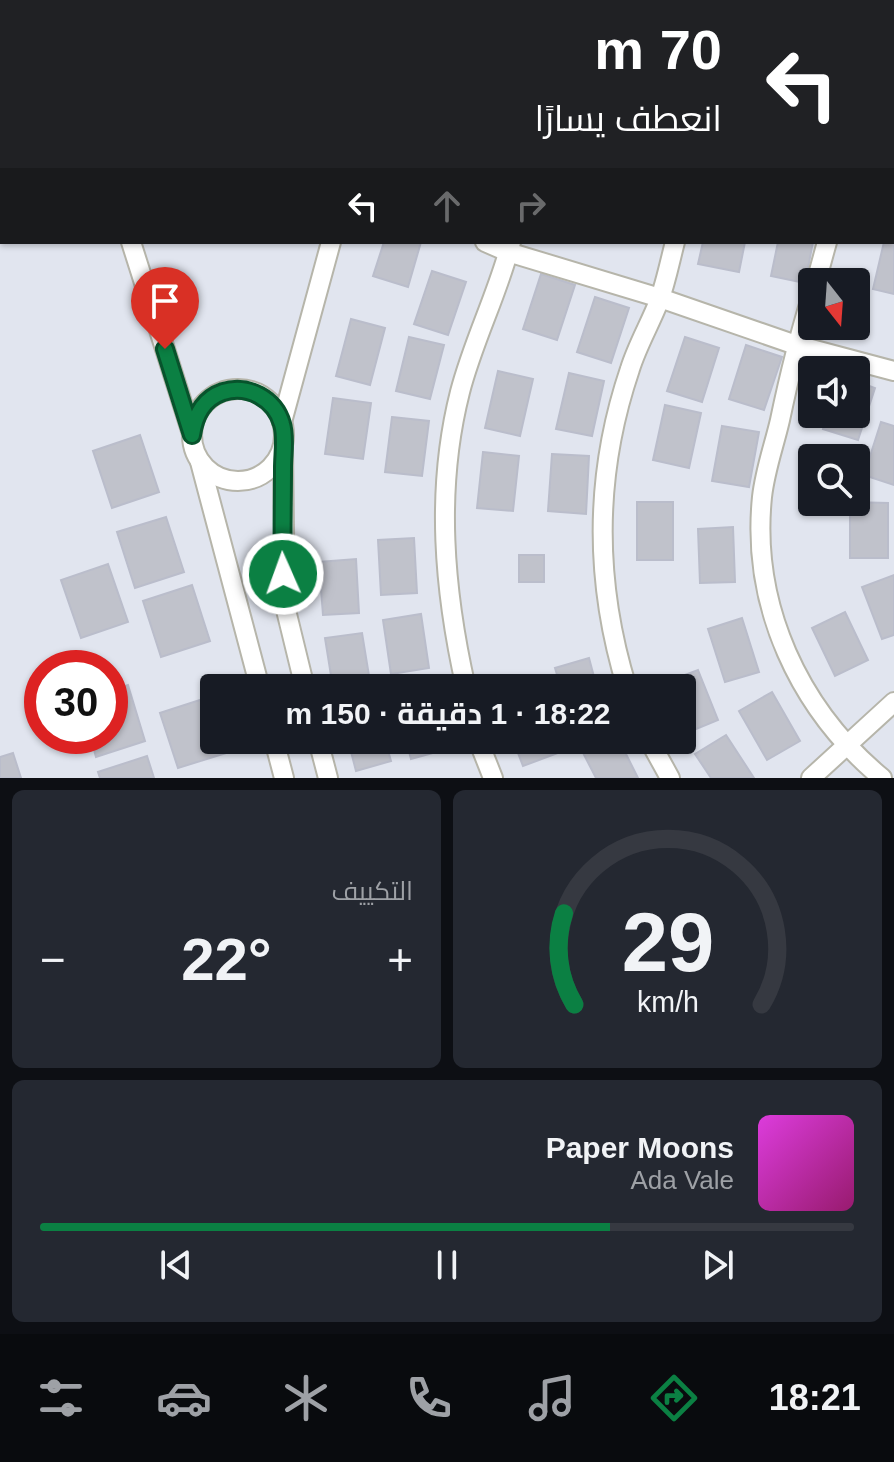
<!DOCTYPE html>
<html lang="ar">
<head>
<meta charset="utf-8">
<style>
  :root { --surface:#171b24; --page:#242831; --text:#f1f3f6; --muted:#9ea1a6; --line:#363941; --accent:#0b8043 }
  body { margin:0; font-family:Helvetica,Cairo,sans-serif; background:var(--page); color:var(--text); direction:rtl; height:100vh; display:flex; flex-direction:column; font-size:30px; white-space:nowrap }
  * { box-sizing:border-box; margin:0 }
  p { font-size:26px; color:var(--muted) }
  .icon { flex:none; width:44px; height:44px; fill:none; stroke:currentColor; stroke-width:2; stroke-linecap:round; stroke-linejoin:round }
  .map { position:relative; height:778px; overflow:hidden; direction:ltr }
  .side { display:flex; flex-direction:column; gap:12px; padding:12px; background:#0d0f14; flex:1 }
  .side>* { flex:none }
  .banner { position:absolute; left:0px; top:0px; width:894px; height:244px; box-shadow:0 2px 6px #0004; direction:rtl; background:#202124; color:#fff; overflow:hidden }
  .needle { width:52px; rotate:163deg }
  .buttons { position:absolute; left:798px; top:268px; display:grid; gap:16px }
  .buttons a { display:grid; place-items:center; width:72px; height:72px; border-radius:8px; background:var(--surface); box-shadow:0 2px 6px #0004; font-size:40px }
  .speed { position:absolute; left:24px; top:650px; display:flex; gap:16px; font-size:40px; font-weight:700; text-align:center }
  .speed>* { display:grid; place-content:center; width:104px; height:104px; border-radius:50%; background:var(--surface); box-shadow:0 2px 6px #0004; line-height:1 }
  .speed .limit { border:12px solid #d22; background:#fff; color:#111 }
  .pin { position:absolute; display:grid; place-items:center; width:68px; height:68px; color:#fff; margin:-82px -34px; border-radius:50% 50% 50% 0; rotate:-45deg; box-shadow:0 0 8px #0007 }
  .pin .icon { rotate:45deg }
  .me { position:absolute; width:88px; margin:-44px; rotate:358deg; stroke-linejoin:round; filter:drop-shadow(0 0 6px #0008) }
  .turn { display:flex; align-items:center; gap:28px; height:168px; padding:0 40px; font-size:36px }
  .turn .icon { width:104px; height:104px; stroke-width:2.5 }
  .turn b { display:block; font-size:56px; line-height:68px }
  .lanes { display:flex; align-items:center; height:76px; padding:0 40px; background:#0003; justify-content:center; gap:40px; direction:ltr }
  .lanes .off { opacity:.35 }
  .big { font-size:60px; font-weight:700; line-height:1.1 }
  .side .widget { flex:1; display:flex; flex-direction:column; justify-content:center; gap:12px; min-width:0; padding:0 28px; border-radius:12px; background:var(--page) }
  .side .dial { align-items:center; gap:0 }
  .dial svg { height:208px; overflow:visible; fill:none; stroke:var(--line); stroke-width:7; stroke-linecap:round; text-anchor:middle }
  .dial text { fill:var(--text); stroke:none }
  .song { display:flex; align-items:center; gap:24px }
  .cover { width:96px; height:96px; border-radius:12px; background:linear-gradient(135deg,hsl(300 70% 55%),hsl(320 70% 35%)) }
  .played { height:8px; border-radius:4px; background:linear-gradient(90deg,var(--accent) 70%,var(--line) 70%) }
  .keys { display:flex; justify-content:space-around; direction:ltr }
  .heat { display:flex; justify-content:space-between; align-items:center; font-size:44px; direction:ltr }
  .side .tiles { flex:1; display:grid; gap:12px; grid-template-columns:1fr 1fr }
  .widget:last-child { grid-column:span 2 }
  .trip { position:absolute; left:200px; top:674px; width:496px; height:80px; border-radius:8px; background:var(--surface); box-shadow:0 2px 6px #0004; font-weight:700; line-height:80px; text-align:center; direction:rtl }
  .tabs { display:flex; height:128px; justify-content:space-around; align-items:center; background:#090b0e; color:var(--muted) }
  .tabs .icon { width:56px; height:56px }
  .tabs .current { color:var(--accent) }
  .tabs b { font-size:36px; color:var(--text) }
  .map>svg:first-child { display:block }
</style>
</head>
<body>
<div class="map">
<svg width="894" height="778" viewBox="0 0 894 778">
  <rect width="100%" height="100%" fill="#e1e5ef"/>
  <!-- building -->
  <g fill="#c0c2cb" stroke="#babdcb" stroke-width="2">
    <polygon points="892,239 894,239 894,294 873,289 884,242 892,242"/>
    <polygon points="384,242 421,242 408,287 373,276"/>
    <polygon points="703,242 745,242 739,272 698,264"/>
    <polygon points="778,242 813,242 805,283 771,276"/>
    <polygon points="432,271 466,282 448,335 414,324"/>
    <polygon points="541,274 575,285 557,340 523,329"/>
    <polygon points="595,297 629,308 611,363 577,352"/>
    <polygon points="351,319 385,328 370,385 336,376"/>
    <polygon points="409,337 444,345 430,399 396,391"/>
    <polygon points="685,337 719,348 702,402 667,391"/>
    <polygon points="746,345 782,357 764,410 729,399"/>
    <polygon points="498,371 533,379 520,436 485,428"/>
    <polygon points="569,373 604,381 592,436 556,429"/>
    <polygon points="856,381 875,388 858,440 823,429 828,414 856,414"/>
    <polygon points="333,398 371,403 363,459 325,454"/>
    <polygon points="665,405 701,413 689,468 653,460"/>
    <polygon points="392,417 429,421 422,476 385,472"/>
    <polygon points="881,422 894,426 894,485 864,475"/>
    <polygon points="722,426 759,432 749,487 712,481"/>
    <polygon points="140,435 159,492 112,508 93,451"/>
    <polygon points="483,452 519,456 513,511 477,508"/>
    <polygon points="552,454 589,456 586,514 548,511"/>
    <rect x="637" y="502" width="36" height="58"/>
    <polygon points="850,502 888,503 888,558 850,558"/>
    <polygon points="166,517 184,572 135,588 117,532"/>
    <polygon points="733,527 735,582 700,583 698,529"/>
    <polygon points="414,538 417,593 381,595 378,540"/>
    <rect x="519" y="555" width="25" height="27"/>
    <polygon points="356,559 359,613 323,615 319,562"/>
    <polygon points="108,564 128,622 81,638 61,580"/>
    <polygon points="894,575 894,635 882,639 862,587"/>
    <polygon points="192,585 210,641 161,657 143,601"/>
    <polygon points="845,612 868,660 835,676 812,628"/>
    <polygon points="421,614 429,668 391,674 383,620"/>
    <polygon points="742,618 759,672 725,682 708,629"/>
    <polygon points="362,633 371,688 333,688 325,638"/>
    <polygon points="589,658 597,688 561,688 555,668"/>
    <polygon points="698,670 718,720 684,734 682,688 665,688 663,683"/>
    <polygon points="128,685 145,741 96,757 90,736 110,736 110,691"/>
    <polygon points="772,692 800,741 767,760 739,711"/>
    <polygon points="209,697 214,714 214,740 222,740 226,753 178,768 160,713"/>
    <polygon points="726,735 754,778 711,778 695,754"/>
    <polygon points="348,740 385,740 391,761 356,771"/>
    <polygon points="406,740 444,740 447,749 411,759"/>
    <polygon points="513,740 553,740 558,753 523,766"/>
    <polygon points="594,740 619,740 638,778 596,778 580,747"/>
    <polygon points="13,753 21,778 0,778 0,757"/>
    <polygon points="147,756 154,778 100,778 98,772"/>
  </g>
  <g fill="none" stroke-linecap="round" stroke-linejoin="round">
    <defs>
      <g id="minor">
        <polyline points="54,0 55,2"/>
        <polyline points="486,0 488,2"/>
        <polyline points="587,0 589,2"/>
        <polyline points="789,0 790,2"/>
        <polyline points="131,242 192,434"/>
        <polyline points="485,242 508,252 660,298 796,345 894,371"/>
        <polyline points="816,282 827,242"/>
        <path d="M812 295C799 336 789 377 780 420 774 446 765 470 762 497 751 606 799 709 882 778"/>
        <circle cx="238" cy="435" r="46"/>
        <polyline points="282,422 331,242"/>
        <polyline points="283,449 285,606 305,688"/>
        <polyline points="200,462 260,688"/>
        <path d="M466 688C444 591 435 490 460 392 473 341 499 291 511 242"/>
        <path d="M627 688C594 581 594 475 630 369 637 346 650 324 659 301 666 282 670 261 675 242"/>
        <polyline points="274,740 284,778"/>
        <polyline points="318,740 328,778"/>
        <polyline points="478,740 493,778"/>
        <polyline points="649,740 670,778"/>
        <polyline points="811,778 894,702"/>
      </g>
    </defs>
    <!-- minor casing -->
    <use href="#minor" stroke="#b6b5aa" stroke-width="22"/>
    <!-- minor -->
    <use href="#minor" stroke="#fff" stroke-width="18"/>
  </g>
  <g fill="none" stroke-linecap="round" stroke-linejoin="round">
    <defs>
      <path id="route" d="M165 349 192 435C195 415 203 399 223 392 248 384 275 399 282 424 286 437 283 454 283 468 283 503 282 538 283 574"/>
    </defs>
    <!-- route casing -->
    <use href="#route" stroke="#07532c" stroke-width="20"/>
    <!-- route -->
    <use href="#route" stroke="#0b8043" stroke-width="14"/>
  </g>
</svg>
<div class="buttons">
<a><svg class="needle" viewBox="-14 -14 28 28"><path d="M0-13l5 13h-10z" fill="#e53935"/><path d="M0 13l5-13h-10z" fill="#9ea1a6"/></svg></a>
<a><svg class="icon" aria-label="sound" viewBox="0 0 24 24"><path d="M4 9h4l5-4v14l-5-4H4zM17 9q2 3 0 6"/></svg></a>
<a><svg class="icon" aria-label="search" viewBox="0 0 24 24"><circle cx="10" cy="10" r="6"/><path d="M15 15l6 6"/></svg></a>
</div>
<div class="speed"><div class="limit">30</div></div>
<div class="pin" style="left:165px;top:349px;background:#d93025"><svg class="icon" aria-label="arrive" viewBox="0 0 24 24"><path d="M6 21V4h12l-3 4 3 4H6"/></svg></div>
<svg class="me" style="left:283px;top:574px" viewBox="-20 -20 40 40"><circle r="17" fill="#0b8043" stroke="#fff" stroke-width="3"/><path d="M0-11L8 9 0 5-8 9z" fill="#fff"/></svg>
<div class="trip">18:22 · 1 دقيقة · 150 m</div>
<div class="banner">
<div class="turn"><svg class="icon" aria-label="left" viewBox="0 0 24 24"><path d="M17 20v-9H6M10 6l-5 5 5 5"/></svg><div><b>70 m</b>انعطف يسارًا</div></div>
<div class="lanes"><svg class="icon" aria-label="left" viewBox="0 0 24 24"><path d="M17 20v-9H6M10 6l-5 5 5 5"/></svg><svg class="icon off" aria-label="ahead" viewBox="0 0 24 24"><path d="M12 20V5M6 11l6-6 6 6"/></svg><svg class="icon off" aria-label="right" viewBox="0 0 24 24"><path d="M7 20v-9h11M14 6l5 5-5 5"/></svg></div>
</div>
</div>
<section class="side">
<div class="tiles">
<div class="widget dial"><svg viewBox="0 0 100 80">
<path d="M14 69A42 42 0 1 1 86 69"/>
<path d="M14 69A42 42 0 0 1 10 34" stroke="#0b8043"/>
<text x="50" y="56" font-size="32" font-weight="700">29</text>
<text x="50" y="72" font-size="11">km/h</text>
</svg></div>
<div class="widget"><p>التكييف</p>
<div class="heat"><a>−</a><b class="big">22°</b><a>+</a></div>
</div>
<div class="widget">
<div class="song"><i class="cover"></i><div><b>Paper Moons</b><p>Ada Vale</p></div></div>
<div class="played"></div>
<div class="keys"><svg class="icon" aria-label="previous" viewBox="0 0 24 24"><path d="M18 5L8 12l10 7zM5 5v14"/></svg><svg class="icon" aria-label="pause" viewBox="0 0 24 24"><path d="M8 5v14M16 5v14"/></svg><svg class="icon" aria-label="next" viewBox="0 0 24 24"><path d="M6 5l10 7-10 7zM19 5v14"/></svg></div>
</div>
</div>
</section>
<nav class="tabs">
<b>18:21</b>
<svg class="icon current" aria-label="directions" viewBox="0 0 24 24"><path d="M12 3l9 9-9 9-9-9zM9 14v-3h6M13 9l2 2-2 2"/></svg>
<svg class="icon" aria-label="music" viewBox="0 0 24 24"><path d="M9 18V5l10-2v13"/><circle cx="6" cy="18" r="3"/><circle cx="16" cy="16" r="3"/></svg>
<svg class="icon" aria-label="phone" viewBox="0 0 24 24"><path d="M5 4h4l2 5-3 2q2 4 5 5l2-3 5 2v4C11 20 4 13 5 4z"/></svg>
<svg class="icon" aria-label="climate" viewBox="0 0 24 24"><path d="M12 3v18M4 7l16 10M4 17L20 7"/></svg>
<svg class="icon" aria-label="car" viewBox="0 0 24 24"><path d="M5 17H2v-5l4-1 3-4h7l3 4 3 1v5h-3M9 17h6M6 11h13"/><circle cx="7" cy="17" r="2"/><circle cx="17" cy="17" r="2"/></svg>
<svg class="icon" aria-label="filters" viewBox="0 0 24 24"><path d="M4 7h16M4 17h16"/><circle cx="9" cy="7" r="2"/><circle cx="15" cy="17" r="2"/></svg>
</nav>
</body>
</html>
